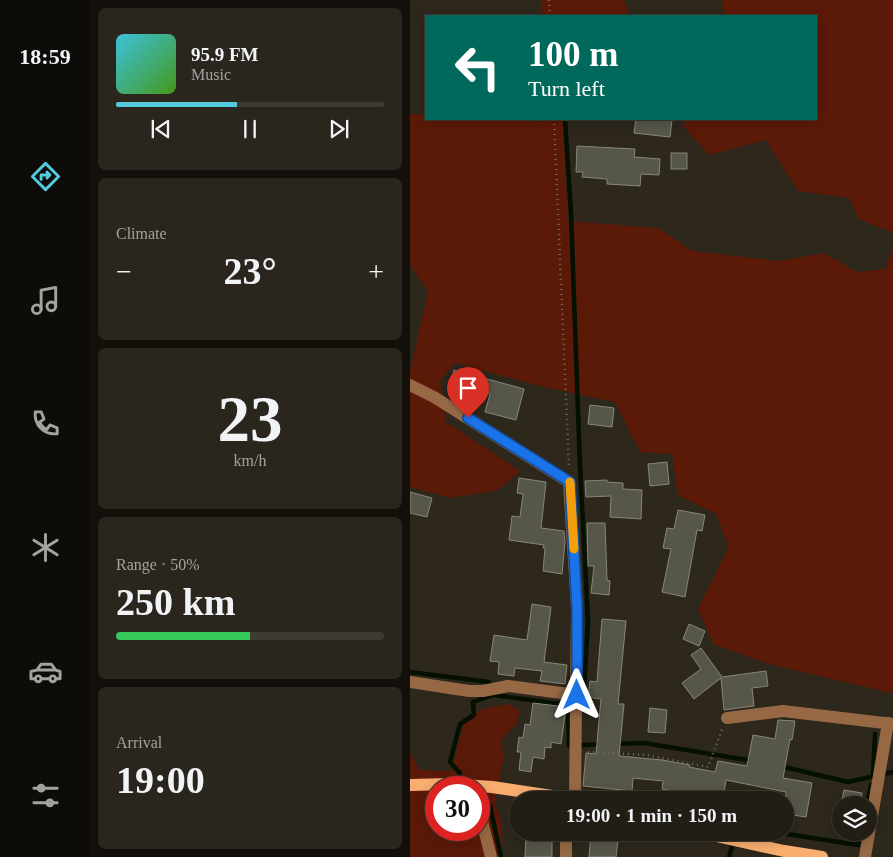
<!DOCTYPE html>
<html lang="en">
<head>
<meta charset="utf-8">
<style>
  :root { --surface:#221d15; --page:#2a261e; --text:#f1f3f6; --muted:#a2a2a0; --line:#3f3b34; --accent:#54cadd }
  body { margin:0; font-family:"Times New Roman",serif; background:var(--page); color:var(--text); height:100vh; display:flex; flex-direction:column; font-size:19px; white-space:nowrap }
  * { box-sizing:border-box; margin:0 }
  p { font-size:16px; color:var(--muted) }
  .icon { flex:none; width:28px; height:28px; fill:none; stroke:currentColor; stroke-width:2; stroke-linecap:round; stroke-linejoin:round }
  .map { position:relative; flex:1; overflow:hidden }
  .side { display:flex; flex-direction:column; gap:8px; padding:8px; background:#13100c; width:320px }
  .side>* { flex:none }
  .guide { position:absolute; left:15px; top:15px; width:392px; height:105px; border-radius:0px; box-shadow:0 2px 12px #0003,0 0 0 1px var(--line); background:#00695c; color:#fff; overflow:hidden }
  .controls { position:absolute; left:422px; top:796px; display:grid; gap:10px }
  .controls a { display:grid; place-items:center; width:45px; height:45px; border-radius:50%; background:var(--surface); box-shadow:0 2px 12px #0003,0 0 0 1px var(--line); font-size:25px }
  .speed { position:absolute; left:15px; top:776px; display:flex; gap:10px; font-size:25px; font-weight:700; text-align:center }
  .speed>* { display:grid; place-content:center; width:65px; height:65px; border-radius:50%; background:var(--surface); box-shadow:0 2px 12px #0003,0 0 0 1px var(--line); line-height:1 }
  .speed .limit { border:8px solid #d22; background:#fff; color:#111 }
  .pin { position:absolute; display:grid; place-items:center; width:42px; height:42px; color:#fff; margin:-51px -21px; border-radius:50% 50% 50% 0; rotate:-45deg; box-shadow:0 0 5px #0007 }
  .pin .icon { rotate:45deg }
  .me { position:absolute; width:55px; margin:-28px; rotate:0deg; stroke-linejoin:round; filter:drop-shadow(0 0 4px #0008) }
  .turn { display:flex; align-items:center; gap:18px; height:105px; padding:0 20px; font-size:22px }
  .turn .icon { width:65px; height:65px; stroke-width:2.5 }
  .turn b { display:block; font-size:35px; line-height:42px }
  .big { font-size:38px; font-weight:600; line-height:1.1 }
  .side .widget { flex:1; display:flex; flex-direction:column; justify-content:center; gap:8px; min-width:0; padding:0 18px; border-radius:8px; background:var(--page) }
  .side .dial { align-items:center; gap:0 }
  .dial b { font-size:65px; line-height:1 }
  .song { display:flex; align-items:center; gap:15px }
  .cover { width:60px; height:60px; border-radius:8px; background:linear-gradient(135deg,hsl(190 70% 55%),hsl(100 70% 35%)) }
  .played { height:5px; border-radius:2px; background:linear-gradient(90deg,var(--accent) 45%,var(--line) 45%) }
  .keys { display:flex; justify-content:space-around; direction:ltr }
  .heat { display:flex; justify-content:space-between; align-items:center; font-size:28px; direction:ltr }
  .charge { height:8px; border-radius:4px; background:linear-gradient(90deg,#34c759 50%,var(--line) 0) }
  .trip { position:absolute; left:99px; top:791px; width:285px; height:50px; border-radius:25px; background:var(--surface); box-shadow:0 2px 12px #0003,0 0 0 1px var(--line); font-weight:600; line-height:50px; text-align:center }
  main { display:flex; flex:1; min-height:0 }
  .tabs { display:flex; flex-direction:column; width:90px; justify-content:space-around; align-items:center; background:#0e0c08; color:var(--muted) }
  .tabs .icon { width:35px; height:35px }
  .tabs .on { color:var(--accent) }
  .tabs b { font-size:22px; color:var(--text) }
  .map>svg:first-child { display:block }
</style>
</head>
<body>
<main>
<nav class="tabs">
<b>18:59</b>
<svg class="icon on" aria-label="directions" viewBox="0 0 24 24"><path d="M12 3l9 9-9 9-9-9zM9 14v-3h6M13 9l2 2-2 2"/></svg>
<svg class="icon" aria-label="music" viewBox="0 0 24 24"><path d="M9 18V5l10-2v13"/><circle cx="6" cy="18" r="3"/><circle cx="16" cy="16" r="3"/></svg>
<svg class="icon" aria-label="phone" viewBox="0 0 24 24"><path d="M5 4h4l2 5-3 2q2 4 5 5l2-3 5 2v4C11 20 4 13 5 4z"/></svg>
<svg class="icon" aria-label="climate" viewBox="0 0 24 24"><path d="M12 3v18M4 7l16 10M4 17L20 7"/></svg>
<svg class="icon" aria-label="car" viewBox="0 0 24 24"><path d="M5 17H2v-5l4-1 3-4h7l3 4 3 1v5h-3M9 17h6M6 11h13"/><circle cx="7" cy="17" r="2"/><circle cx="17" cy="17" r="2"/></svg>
<svg class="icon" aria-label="filters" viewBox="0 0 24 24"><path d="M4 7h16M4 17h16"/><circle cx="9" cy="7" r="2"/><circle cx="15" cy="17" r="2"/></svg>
</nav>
<section class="side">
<div class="widget">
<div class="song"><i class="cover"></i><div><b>95.9 FM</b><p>Music</p></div></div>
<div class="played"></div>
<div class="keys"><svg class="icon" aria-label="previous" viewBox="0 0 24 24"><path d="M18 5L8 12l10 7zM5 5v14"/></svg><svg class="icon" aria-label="pause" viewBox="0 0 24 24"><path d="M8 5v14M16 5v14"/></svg><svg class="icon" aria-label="next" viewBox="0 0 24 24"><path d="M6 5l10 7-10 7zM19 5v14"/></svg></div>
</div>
<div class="widget"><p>Climate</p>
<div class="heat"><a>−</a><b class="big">23°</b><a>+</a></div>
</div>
<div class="widget dial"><b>23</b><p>km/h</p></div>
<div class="widget"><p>Range · 50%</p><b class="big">250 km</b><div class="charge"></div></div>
<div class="widget"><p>Arrival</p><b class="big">19:00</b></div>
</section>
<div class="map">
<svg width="483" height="857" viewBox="0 0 483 857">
  <rect width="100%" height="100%" fill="#2d271c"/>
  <!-- green -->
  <g fill="#5b1908" fill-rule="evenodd">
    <polygon points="131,0 214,0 220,16 132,16"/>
    <polygon points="311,0 483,0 483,233 449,219 439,198 388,191 356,140 299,155 274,127 275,119 406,119 406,16 315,16"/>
    <polygon points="0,114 16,115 16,119 77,119 136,122 136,119 153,119 158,221 249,228 282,251 369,261 414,253 447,272 475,269 483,247 483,691 481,693 359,664 303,644 288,609 319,547 306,514 268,495 262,454 230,452 205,402 130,386 45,363 30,381 36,422 110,471 88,490 41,498 0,487 0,371 18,292 0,264"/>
    <path d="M99 704 110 711 107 723 91 740 94 759 89 778 85 802 92 823 91 848 89 857H0V752L9 770 41 771 55 719 73 709ZM26 788H69V830H26Z"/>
  </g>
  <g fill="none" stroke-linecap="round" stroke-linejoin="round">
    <!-- stream -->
    <g stroke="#051100" stroke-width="4.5">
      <polyline points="155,119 161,213 170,466 178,621 173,708 158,705 159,746 192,744"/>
      <polyline points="0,672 79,682 83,695 158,705"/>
      <polyline points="205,744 234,743 343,761"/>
      <polyline points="370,766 438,782 483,772"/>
      <polyline points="50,773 40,762 50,724 64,715 63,702 83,695"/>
      <polyline points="463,775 465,734"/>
      <polyline points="73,799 80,806 91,857"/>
      <polyline points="457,805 461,785"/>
      <polyline points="364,832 448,845 451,832"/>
      <polyline points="319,857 326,832"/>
    </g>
  </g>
  <!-- building -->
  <g fill="#565749" stroke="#878879">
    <polygon points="226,119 262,120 260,137 224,133"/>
    <polygon points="167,146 225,149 224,157 250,159 249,175 231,174 230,186 197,184 197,179 172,177 173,172 166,172"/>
    <rect x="261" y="153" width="16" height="16"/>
    <polygon points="44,370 114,389 106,420 75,412 80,394 40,383"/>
    <polygon points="180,405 204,408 202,427 178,424"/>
    <polygon points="257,462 259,484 240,486 238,464"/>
    <polygon points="109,478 136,482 131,528 154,531 155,542 152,574 133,571 135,548 133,548 134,545 99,540 102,516 110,517 113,494 107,493"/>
    <polygon points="197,480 197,482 213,483 213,489 232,490 231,519 200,517 201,496 176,497 175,481"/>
    <polygon points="0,492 22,498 17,517 0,513"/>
    <polygon points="268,510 295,515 292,531 287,530 275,597 252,592 261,549 253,548 257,528 264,529"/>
    <polygon points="177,523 195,523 197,580 200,581 199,595 181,593 184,566 178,566"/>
    <polygon points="122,604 141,607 134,662 157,665 155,684 130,681 132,671 105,668 104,676 88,674 89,662 80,661 84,635 117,640"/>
    <polygon points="192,619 216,621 208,704 214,704 209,756 252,760 280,765 279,767 305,772 308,761 337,766 343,735 365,739 368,720 385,721 382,740 380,739 373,778 402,783 396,817 375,814 376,792 316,780 313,800 304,800 288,797 288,796 252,789 253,781 223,778 222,791 173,786 176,753 186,754 191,699 178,697 180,681 187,682"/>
    <polygon points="279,624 295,631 289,646 273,639"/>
    <polygon points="291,648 312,677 356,671 358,686 342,688 344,706 314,710 311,678 284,699 272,683 291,669 281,655"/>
    <polygon points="123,703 156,707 151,744 141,742 141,748 135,747 134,759 123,757 121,772 109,770 111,752 107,752 109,737 113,738 115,724 120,725"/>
    <polygon points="240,708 257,710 255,733 238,732"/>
    <polygon points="434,790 452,793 450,805 431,805"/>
    <polygon points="181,832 209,832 206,857 179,857"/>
    <polygon points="116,835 142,835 142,857 115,857"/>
  </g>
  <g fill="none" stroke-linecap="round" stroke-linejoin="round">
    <!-- path -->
    <g stroke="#716c62" stroke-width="2.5" stroke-dasharray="1 4" stroke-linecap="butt">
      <polyline points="139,0 140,16"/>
      <polyline points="144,119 159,468"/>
      <polyline points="178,752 236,755 298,767 312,729"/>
    </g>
    <!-- minor -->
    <g stroke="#966944" stroke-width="12">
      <polyline points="0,385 24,397 159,482 167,608 165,800"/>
      <polyline points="0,682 59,691 73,691 98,686 167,695"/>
      <polyline points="317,718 373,711 483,724"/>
      <polyline points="69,809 81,857"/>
      <polyline points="156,857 156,832"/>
      <polyline points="455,857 478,723"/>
    </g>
    <!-- major -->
    <g stroke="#f9ae70" stroke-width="12">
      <polyline points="0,785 40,784 82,787 169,800"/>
      <polyline points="288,832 374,851 412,857"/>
    </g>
  </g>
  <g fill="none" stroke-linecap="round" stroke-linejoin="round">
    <defs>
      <polyline id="route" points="58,418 160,482 167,608 167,695"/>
    </defs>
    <!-- route casing -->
    <use href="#route" stroke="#114b97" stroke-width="12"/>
    <!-- route -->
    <use href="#route" stroke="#1a73e8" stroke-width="9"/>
    <!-- slow -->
    <polyline stroke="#f59e0b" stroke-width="9" points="160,482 164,549"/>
  </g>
</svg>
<div class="controls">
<a><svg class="icon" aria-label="layers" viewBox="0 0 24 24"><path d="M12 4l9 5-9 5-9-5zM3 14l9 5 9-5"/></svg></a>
</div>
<div class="speed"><div class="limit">30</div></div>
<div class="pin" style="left:58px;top:418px;background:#d93025"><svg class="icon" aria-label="arrive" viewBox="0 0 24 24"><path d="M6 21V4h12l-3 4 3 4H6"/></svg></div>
<svg class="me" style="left:167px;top:695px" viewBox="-20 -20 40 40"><path d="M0-17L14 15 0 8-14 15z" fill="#1a73e8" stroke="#fff" stroke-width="4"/></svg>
<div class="trip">19:00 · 1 min · 150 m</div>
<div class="guide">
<div class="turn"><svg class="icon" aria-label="left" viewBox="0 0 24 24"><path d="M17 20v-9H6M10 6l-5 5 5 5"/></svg><div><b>100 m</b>Turn left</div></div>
</div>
</div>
</main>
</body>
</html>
